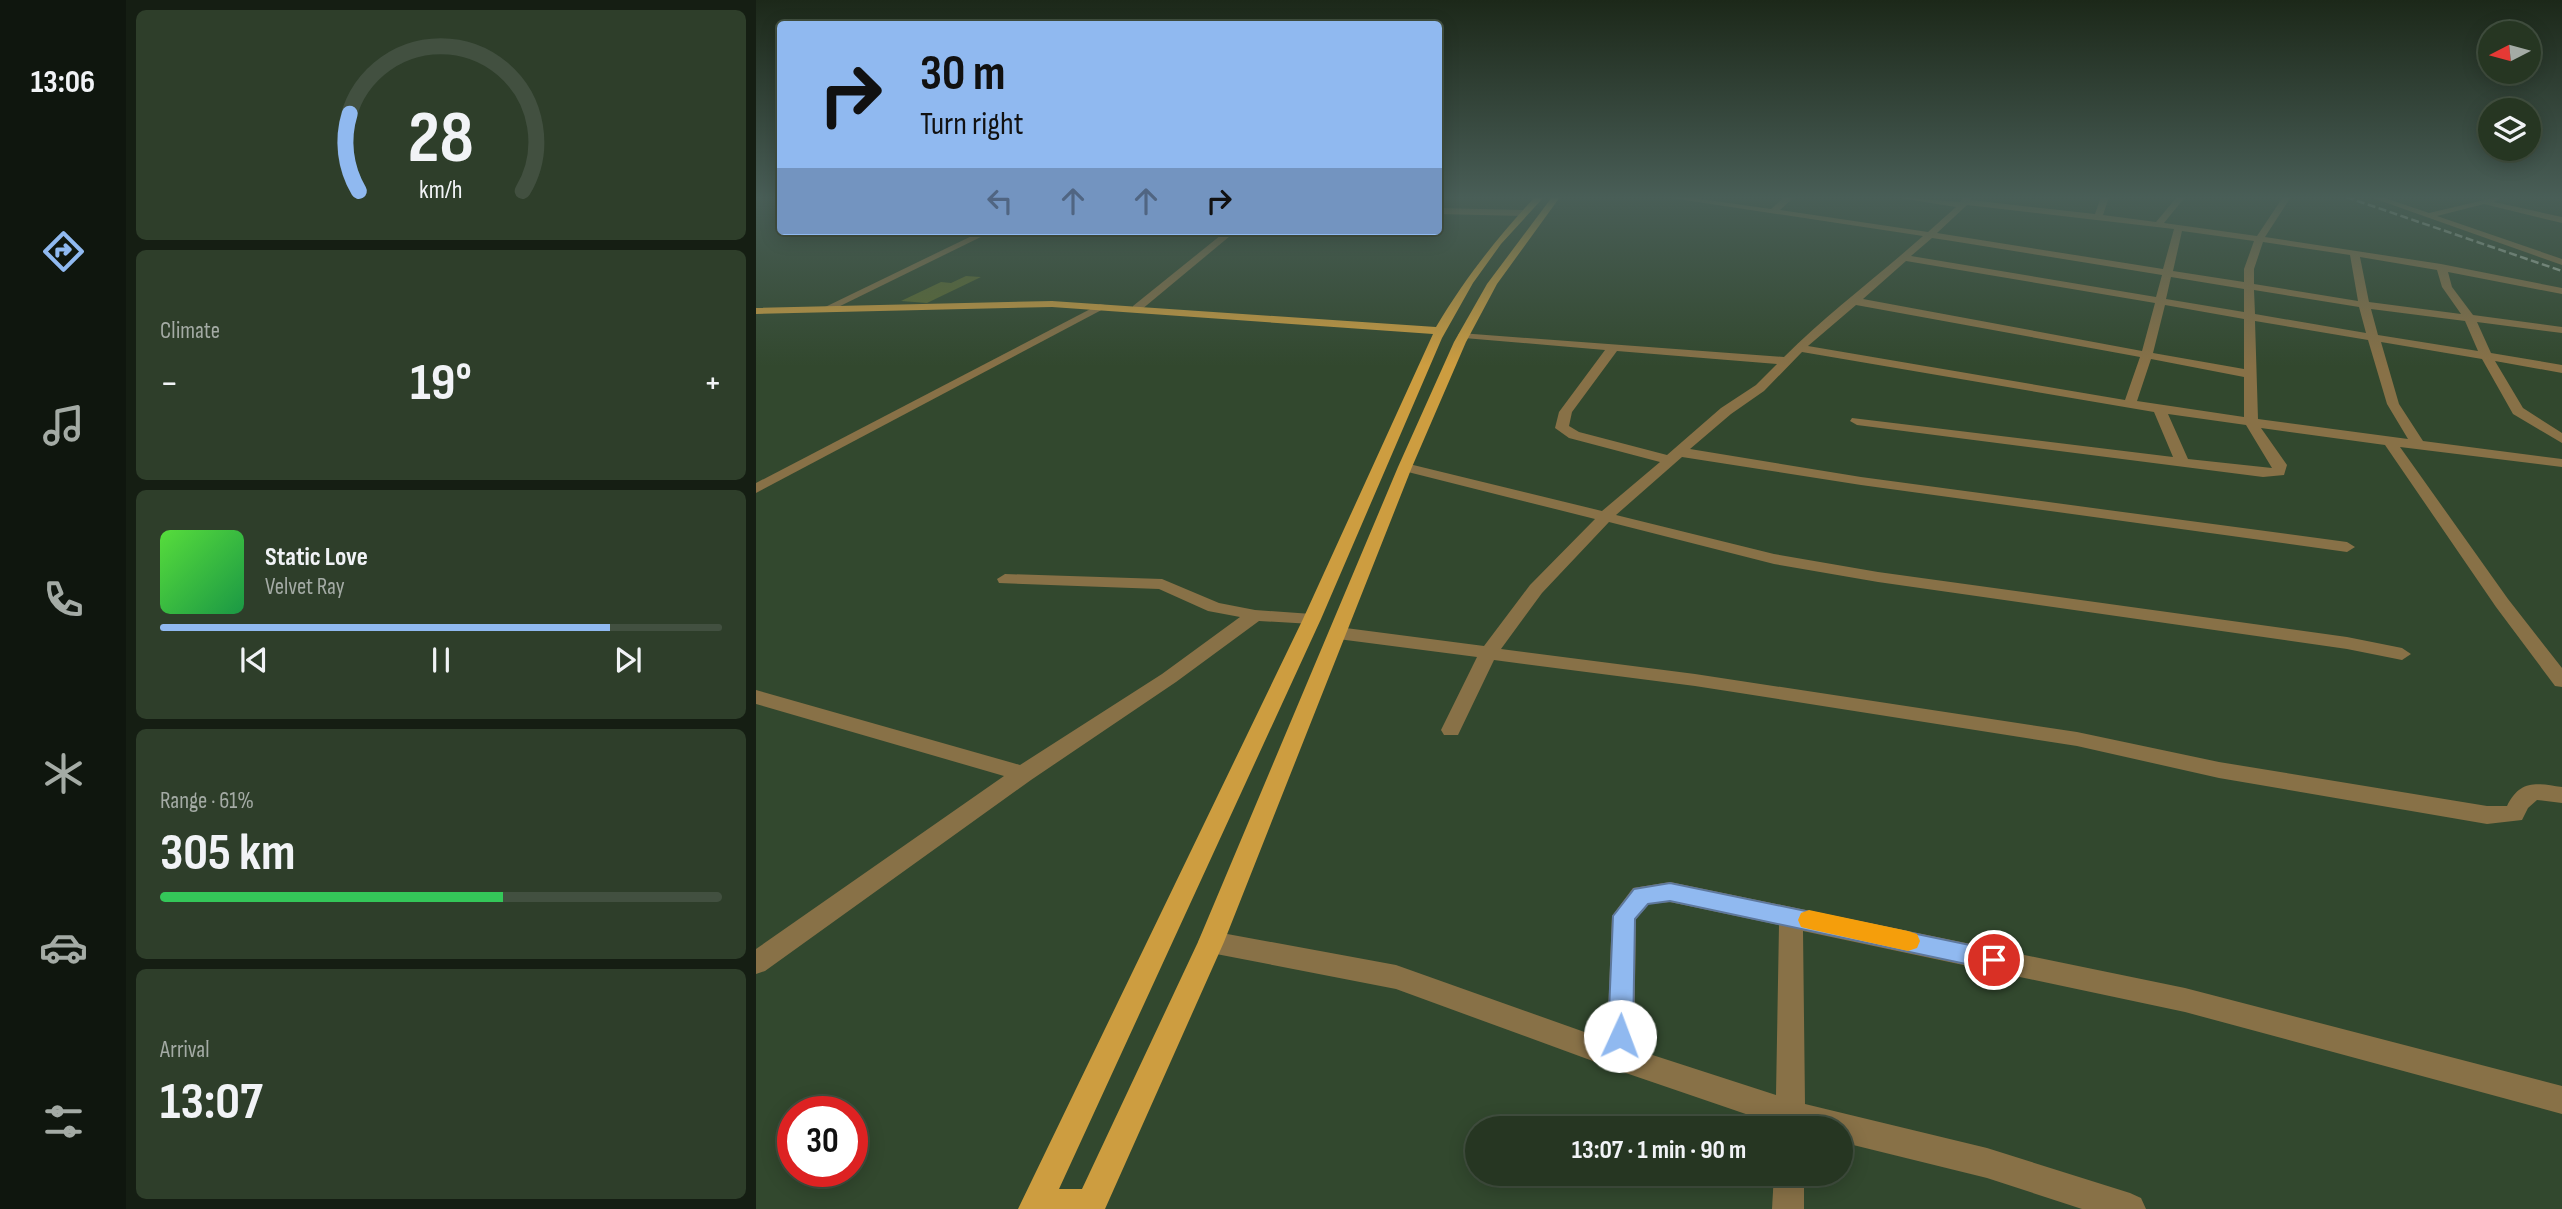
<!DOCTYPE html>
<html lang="en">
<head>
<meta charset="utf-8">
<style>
  :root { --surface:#263622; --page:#2e3e2a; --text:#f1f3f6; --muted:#a4aba5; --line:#425040; --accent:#90b9f0 }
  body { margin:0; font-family:"Sofia Sans Condensed",sans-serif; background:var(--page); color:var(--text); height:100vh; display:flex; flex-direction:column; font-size:26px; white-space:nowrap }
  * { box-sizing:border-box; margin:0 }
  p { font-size:23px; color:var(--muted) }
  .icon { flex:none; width:38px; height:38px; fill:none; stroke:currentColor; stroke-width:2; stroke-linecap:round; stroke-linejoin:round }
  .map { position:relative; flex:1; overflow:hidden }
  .panel { display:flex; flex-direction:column; gap:10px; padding:10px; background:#151e13; width:630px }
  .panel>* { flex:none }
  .banner { position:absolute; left:21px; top:21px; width:665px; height:214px; border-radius:7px; box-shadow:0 4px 18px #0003,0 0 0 2px var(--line); background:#90b9f0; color:#111; overflow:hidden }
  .needle { width:46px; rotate:264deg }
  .tools { position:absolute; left:1722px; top:21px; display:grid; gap:14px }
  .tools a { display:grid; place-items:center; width:63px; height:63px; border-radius:50%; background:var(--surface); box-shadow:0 4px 18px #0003,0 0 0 2px var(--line); font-size:35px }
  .speed { position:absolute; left:21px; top:1096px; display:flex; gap:14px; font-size:35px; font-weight:700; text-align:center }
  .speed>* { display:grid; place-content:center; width:91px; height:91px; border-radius:50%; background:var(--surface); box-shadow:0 4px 18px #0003,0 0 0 2px var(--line); line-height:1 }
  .speed .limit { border:10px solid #d22; background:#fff; color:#111 }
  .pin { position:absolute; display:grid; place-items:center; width:60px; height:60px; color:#fff; margin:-30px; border:4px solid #fff; border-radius:50%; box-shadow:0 2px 7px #0007 }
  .me { position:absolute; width:77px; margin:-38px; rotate:2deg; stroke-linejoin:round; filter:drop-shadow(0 0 5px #0008) }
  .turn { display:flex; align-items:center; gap:24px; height:147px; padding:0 28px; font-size:32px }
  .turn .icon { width:91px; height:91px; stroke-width:2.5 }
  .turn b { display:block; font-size:49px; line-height:60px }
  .lanes { display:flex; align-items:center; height:66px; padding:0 28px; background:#0003; justify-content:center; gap:35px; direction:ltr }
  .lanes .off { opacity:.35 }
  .big { font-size:52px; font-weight:700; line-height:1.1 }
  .panel .card { flex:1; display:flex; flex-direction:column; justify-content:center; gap:10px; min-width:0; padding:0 24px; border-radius:10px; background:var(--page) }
  .panel .dial { align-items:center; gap:0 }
  .dial svg { height:182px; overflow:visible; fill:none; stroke:var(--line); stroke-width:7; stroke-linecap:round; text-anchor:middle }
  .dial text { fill:var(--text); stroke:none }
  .song { display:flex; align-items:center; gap:21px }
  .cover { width:84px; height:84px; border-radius:10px; background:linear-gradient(135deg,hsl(110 70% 55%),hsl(140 70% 35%)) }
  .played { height:7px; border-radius:4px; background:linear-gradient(90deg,var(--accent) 80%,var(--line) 80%) }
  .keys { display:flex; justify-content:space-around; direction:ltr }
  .heat { display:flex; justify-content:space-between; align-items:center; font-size:38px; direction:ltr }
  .charge { height:10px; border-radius:5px; background:linear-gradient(90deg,#34c759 61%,var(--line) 0) }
  .trip { position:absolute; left:709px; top:1116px; width:388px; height:70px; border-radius:35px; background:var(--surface); box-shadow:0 4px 18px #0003,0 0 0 2px var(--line); font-weight:700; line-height:70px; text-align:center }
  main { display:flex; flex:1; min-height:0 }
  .tab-bar { display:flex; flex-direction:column; width:126px; justify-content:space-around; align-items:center; background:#0f160e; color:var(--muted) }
  .tab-bar .icon { width:49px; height:49px }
  .tab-bar .on { color:var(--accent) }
  .tab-bar b { font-size:32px; color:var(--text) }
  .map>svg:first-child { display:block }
</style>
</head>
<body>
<main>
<nav class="tab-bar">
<b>13:06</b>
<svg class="icon on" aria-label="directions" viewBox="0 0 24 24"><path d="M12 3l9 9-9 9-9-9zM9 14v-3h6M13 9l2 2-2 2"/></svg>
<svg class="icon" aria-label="music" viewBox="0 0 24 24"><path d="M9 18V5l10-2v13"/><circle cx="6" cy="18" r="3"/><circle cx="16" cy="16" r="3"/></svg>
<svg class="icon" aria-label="phone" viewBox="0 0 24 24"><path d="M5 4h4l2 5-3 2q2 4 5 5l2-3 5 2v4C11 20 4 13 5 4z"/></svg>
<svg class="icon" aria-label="climate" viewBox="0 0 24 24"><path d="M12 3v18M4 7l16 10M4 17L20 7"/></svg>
<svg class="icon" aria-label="car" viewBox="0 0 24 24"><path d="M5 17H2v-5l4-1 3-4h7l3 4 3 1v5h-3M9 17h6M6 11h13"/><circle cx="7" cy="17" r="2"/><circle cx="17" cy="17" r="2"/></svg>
<svg class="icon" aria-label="filters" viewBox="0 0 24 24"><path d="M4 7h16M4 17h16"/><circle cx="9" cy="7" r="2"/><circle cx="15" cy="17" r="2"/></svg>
</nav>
<section class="panel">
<div class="card dial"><svg viewBox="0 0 100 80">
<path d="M14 69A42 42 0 1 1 86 69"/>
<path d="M14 69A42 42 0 0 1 10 35" stroke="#90b9f0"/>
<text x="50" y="56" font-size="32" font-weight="700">28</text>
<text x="50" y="72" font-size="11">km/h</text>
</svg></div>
<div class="card"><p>Climate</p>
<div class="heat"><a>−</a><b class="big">19°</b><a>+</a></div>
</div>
<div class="card">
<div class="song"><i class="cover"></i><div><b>Static Love</b><p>Velvet Ray</p></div></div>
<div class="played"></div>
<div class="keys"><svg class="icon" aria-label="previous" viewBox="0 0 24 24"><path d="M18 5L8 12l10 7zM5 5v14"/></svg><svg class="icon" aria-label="pause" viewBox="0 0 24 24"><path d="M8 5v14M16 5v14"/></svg><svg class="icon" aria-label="next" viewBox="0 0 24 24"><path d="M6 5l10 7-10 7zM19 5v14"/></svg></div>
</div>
<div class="card"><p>Range · 61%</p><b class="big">305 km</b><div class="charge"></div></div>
<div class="card"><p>Arrival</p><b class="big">13:07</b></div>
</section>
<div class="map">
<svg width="1806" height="1209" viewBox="0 0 1806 1209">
  <rect width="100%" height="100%" fill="#32482e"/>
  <!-- building -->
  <polygon fill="#5c6a30" points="210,276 225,277 171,303 145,301 185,282 195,283"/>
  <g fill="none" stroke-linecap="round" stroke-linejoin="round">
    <!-- minor -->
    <g fill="#887147" fill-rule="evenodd">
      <path d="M909 197H930L1015 209 1029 197H1038L1024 210 1172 232 1200 207 1138 197 1204 202 1208 197H1216L1214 200 1339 214 1345 197H1353L1347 215 1400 222 1421 197H1429L1408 223 1501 236 1527 197H1535L1509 237 1685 264 1806 288V294L1692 272 1696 287 1717 315 1806 327V333L1721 322 1735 353 1806 365V373L1739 361 1767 408 1806 433V443L1757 414 1726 359 1625 342 1643 404 1667 441 1806 459V467L1644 447 1752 599 1806 668V687L1799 686 1740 607 1629 445 1505 428 1531 465 1528 475 1507 477 1101 425 1094 421 1096 418 1417 457 1398 412 1046 352 1008 391 975 414 934 449 1105 477 1591 542 1599 547 1591 552 1105 485 926 457 860 515 1018 554 1122 572 1591 637 1646 648 1655 654 1646 660 1591 649 1122 582 1018 564 853 522 786 593 745 649 939 674 1321 732 1463 762 1731 806H1751C1764 779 1781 783 1806 787V803L1781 800 1772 808 1766 820 1731 824 1463 778 1321 746 939 686 738 660 702 735H688L685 730 721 657 582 639 576 637 573 633 576 629 582 627 728 646 774 585 839 519 644 470V464L649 463 846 511 904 462 813 438 799 428 803 412 849 350 708 338 702 335 704 333 1028 357C1071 314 1121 277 1167 236ZM1211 205 1418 229 1407 269 1181 233ZM1426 231 1498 241 1488 269V282L1417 271ZM1176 238 1196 241 1406 275 1400 297 1155 256ZM1507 242 1594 255 1602 301 1498 284V269ZM1604 257 1681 270 1686 287 1705 314 1613 302ZM1150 261 1399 303 1386 351 1107 299ZM1415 277 1488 289V312L1410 299ZM1498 290 1603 307 1610 333 1499 314ZM1100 305 1384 357 1369 400 1052 346ZM1409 305 1488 319V369L1397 353ZM1615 309 1709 321 1722 351 1622 335ZM1499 321 1612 340 1631 404 1652 439 1502 419ZM861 351 1021 364 1000 385 965 408 911 455 823 432 813 426 816 412ZM1395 359 1488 377V417L1381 401ZM1412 414 1490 425 1516 468 1432 459Z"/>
      <polygon points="1614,197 1626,197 1673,213 1741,197 1743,199 1738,202 1806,217 1806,223 1728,204 1681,216 1806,259 1806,265"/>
      <polygon points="682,208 767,210 771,213 767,216 682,214"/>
      <polygon points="226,231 237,231 74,311 65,309"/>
      <polygon points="470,231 480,231 385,310 377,310 377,306"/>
      <polygon points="344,304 353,306 0,493 0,483"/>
      <polygon points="249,574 406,579 463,603 499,610 556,614 565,619 556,624 503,621 420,682 275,780 9,971 0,974 0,949 248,776 0,704 0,690 264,765 406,674 484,617 452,611 403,589 243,583 241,579"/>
      <path d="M914 882 1429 988 1806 1086V1114L1429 1012 1047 931 1049 1104 1231 1148 1374 1193 1385 1198 1390 1209H1326L1231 1178 1085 1142V1129H1019V1124L864 1071 640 989 455 953 446 950 442 942 446 934 455 931 640 965 851 1040 856 916 877 888ZM914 902 1023 925 1020 1095 878 1049 880 919 893 904Z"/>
      <polygon points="1018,1174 1048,1174 1048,1209 1016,1209"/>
    </g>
    <!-- major -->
    <path fill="#cd9d40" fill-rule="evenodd" d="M779 197H788L745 244 717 283 686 338 565 619 303 1189H326L442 942 642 467 698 342 731 284 796 197H804L741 284 710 342 656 467 468 942 349 1209H262L547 619 677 334 296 307 0 314V308L296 301 680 327C710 277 740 239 779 197Z"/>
    <!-- rail -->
    <polyline stroke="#acbca9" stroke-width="2.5" stroke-dasharray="8 3.5" stroke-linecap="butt" points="1590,197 1806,271"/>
  </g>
  <!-- sky -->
  <linearGradient id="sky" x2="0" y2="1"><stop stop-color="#1c2819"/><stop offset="0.54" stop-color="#495e57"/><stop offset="1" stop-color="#495e57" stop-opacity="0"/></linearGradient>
  <rect width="1806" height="366" fill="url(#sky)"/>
  <!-- route -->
  <polygon fill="#90b9f0" stroke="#5e789c" stroke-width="2" points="914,883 1238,950 1247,953 1250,960 1247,967 1238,970 914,901 892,904 879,919 877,1036 873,1044 864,1048 856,1044 852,1036 857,916 878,889"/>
  <!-- slow -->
  <polygon fill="#f59e0b" points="1053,910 1152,931 1161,934 1164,941 1161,948 1152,951 1053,929 1045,927 1042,920 1045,913"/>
</svg>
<div class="tools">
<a><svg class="needle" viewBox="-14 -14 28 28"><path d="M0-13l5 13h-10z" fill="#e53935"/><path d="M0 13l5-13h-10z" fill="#a4aba5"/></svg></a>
<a><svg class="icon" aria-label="layers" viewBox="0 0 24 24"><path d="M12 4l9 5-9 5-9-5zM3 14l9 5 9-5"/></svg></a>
</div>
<div class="speed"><div class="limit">30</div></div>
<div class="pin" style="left:1238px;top:960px;background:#d93025"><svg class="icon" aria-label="arrive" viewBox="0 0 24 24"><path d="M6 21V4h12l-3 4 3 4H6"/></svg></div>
<svg class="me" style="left:864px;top:1036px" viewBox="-20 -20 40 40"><circle r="19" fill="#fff"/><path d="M0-13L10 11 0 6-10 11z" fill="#90b9f0"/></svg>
<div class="trip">13:07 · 1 min · 90 m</div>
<div class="banner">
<div class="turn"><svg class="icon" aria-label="right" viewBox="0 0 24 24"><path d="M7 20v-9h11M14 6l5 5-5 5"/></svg><div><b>30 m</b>Turn right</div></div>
<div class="lanes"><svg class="icon off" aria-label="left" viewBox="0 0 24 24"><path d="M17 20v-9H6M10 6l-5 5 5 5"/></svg><svg class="icon off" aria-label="ahead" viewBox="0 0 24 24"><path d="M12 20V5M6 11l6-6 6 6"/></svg><svg class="icon off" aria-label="ahead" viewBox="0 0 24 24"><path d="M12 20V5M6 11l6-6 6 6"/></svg><svg class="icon" aria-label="right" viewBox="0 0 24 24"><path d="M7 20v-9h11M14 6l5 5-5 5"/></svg></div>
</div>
</div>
</main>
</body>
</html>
